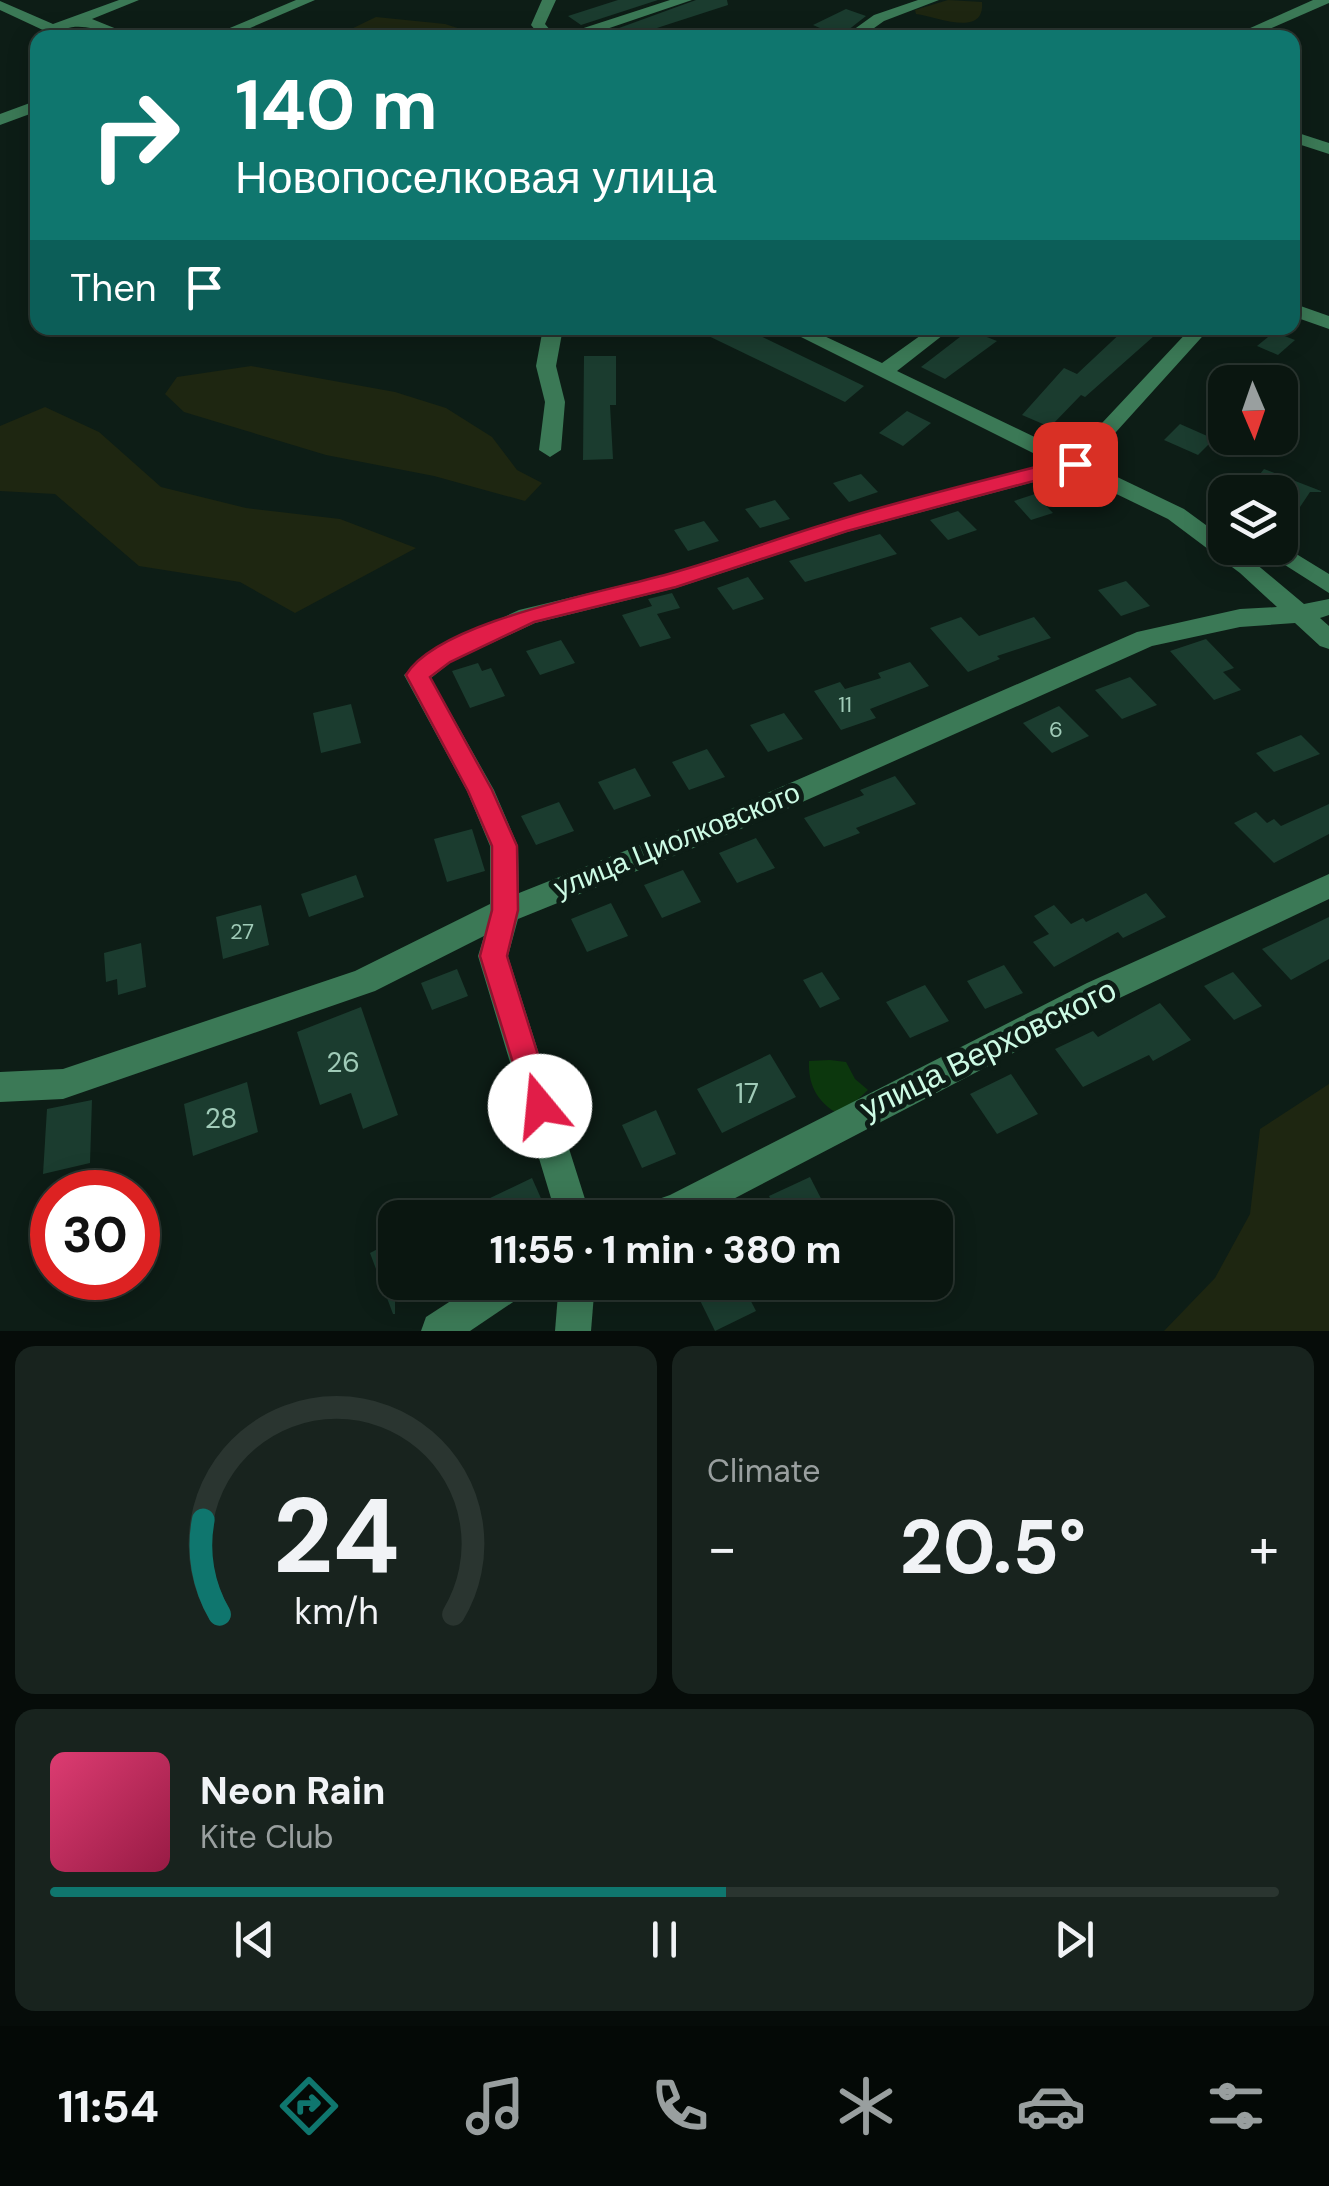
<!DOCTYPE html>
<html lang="en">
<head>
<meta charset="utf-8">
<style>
  :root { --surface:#0a1610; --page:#18231e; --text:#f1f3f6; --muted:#999f9f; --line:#2a3530; --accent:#0f766e }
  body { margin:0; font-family:"DM Sans",sans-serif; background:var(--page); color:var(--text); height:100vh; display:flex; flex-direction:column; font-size:38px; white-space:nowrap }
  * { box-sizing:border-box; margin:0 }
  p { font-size:32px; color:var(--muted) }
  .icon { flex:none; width:55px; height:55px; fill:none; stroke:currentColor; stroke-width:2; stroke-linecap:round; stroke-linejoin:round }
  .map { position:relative; height:1331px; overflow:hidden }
  .details { display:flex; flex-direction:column; gap:15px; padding:15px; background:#060c09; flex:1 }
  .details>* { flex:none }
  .hud { position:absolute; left:30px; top:30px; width:1270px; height:305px; border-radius:20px; box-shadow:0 5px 25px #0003,0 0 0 2px var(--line); background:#0f766e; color:#fff; overflow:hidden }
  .needle { width:65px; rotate:178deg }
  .fabs { position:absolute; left:1208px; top:365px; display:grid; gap:20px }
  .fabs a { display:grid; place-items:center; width:90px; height:90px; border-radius:20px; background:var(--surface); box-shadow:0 5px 25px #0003,0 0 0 2px var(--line); font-size:50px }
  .speed { position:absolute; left:30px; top:1170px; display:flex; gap:20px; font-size:50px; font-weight:700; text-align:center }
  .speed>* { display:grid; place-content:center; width:130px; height:130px; border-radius:50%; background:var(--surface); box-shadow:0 5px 25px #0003,0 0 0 2px var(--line); line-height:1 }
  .speed .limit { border:15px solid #d22; background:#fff; color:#111 }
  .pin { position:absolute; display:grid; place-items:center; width:85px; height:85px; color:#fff; margin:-42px; border-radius:20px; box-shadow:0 5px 15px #0006 }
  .me { position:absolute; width:110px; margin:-55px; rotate:343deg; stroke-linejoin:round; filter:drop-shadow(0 0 8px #0008) }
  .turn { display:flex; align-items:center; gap:35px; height:210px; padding:0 40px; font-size:45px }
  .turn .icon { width:130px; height:130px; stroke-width:2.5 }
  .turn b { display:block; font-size:70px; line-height:85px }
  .then { display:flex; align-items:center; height:95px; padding:0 40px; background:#0003; gap:20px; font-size:38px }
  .big { font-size:75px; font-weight:800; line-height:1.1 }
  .details .widget { flex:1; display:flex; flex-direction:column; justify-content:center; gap:15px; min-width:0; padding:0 35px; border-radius:20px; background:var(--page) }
  .details .dial { align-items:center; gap:0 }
  .dial svg { height:260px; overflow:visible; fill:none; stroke:var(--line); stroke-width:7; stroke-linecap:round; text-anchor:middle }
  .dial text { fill:var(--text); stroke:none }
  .song { display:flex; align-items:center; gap:30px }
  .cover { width:120px; height:120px; border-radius:15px; background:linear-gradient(135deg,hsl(340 70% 55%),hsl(340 70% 35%)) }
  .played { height:10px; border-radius:5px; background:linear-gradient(90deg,var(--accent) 55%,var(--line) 55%) }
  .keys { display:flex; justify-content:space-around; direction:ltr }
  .heat { display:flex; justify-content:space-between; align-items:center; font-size:55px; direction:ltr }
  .details .tiles { flex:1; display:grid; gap:15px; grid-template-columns:1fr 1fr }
  .widget:last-child { grid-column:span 2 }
  .trip { position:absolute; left:378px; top:1200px; width:575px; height:100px; border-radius:20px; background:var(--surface); box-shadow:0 5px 25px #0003,0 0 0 2px var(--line); font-weight:800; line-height:100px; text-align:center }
  .tabs { display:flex; height:160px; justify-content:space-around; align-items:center; background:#040906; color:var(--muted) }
  .tabs .icon { width:70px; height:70px }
  .tabs .on { color:var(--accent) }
  .tabs b { font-size:45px; color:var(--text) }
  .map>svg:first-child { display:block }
</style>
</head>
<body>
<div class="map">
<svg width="1329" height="1331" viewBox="0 0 1329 1331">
  <rect width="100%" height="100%" fill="#0d1d16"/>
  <!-- green -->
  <g fill="#1e2611">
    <path d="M948 0 982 2C985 38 938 17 916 14L915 10Z"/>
    <polygon points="376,17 445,24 486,37 348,37 347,31"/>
    <polygon points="251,366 395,392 446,408 492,437 517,470 542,483 525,501 434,476 326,455 184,412 165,394 177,377"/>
    <polygon points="45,407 99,432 161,487 246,508 340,519 416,548 295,613 240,582 139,566 55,494 0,491 0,426"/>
    <polygon points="1329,1084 1329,1331 1164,1331 1215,1278 1250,1214 1260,1129"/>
  </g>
  <!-- water -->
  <path fill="#0c370d" d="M830 1060 846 1062 855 1079 868 1090 854 1103 835 1112C816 1100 808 1083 809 1061Z"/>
  <!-- building -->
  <g fill="#1b3c2f">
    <polygon points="618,0 658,0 581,25 568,16"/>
    <polygon points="696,0 727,0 728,5 626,38 597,36"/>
    <polygon points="846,9 866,16 838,38 803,38 820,28 813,25"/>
    <polygon points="692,328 744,328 864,386 845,402"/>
    <polygon points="1126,328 1163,328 1085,397 1081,395 1050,427 1022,415 1064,368 1077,374"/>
    <polygon points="969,330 997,341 945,379 921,367"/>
    <polygon points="1274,332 1295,340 1278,355 1257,346"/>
    <polygon points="584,356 616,356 616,405 610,405 613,459 583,460"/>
    <polygon points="907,411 931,423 903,446 879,433"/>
    <polygon points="1180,424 1214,439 1198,455 1164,440"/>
    <polygon points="1264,469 1321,491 1321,492 1310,492 1298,510 1280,503 1280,492 1246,492"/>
    <polygon points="861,474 878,492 849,502 833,483"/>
    <polygon points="1035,494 1053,513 1031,520 1014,501"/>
    <polygon points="775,500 790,519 760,528 745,509"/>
    <polygon points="958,511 977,530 948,540 930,520"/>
    <polygon points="704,521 719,541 688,551 674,530"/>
    <polygon points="880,534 897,554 805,582 789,561"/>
    <polygon points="748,577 764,599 733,610 717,588"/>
    <polygon points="1126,581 1150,606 1121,616 1098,590"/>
    <polygon points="672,593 680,608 657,614 671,638 640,647 622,615 652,606 648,599"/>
    <polygon points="961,617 979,636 1034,617 1051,638 997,656 1000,659 968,672 930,628"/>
    <polygon points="1206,639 1234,668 1223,672 1241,690 1214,700 1170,651"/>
    <polygon points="561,640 575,663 540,675 526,651"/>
    <polygon points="910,662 929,686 870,709 876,718 841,730 814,691 840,682 845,689 881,678 878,673"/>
    <polygon points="478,663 482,671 491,668 505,696 470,708 452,671"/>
    <polygon points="1130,677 1157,705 1122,719 1095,690"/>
    <polygon points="351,704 361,743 321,753 313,713"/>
    <polygon points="1059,706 1089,736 1052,753 1023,723"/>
    <polygon points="784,713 803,739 768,752 750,725"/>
    <polygon points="1301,735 1320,754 1274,772 1256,753"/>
    <polygon points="707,749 725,777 689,790 672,762"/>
    <polygon points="635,768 651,796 614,810 598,782"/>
    <polygon points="895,776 916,804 856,828 860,833 824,847 804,818 864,795 860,790"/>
    <polygon points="559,802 574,831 536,845 521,816"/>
    <polygon points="1329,804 1329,834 1274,863 1234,823 1256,812 1267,823 1274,819 1281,826"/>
    <polygon points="472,829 485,871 447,882 434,839"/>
    <polygon points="756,838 775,868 737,883 719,853"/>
    <polygon points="683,870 701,902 662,918 644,885"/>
    <polygon points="356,875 364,897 309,917 301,894"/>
    <polygon points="1146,893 1166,917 1123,938 1118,932 1054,967 1033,942 1049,934 1034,916 1054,905 1071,924 1083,918 1086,922"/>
    <polygon points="611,903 628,936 587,952 571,919"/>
    <polygon points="261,905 269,945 223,959 216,917"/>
    <polygon points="1329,917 1329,959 1291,980 1262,949"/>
    <polygon points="141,943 146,987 118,995 117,979 106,982 104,953"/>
    <polygon points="1004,965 1023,993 985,1009 967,981"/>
    <polygon points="457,969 468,996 432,1010 421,983"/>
    <polygon points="822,972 840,999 820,1008 803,980"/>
    <polygon points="1233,972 1262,1006 1234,1020 1204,986"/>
    <polygon points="925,985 949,1021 910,1038 886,1002"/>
    <polygon points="1160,1003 1191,1040 1153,1061 1149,1055 1083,1087 1055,1049 1093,1031 1098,1037"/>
    <polygon points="361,1007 398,1115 363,1129 351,1093 320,1105 297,1032"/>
    <polygon points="770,1054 796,1097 722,1133 697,1089"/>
    <polygon points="1011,1074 1038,1114 997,1134 970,1094"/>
    <polygon points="247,1082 258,1132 193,1156 184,1104"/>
    <polygon points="92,1100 90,1163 43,1174 47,1109"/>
    <polygon points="656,1110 676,1154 642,1168 622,1125"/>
    <polygon points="810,1177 831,1218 779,1218 769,1196"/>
    <polygon points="532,1178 547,1212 537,1218 496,1218 488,1199"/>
    <polygon points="395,1240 395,1314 393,1314 370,1253"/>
    <polygon points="691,1282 741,1282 756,1311 715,1331"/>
  </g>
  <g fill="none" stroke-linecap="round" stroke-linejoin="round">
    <!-- minor -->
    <g fill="#3b7956" fill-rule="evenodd">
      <path d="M119 0H139L92 19 139 38C114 38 88 21 65 29L71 32 72 38H60L0 10V1L53 24Z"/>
      <polygon points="296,0 315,0 227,38 206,38"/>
      <polygon points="542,0 556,0 545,24 556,37 670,0 692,0 580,38 542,38 531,25"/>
      <polygon points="918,0 939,0 884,21 860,38 842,38 874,15"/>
      <polygon points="1313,0 1329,0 1329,3 1249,38 1228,38"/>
      <polygon points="38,100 38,111 0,125 0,114"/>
      <polygon points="1292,131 1329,143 1329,154 1292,142"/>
      <polygon points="1292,303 1329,316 1329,329 1292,316"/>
      <polygon points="543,328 563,328 556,366 565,402 561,450 550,457 539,450 545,402 536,366"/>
      <path d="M783 328H807L882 363 931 328H952L897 371 1072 455 1191 328H1210L1088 463 1184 509 1225 539V548H1237L1304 604 1329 599V615L1320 618 1329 626V649L1320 646 1295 623 1240 627 1152 646 753 824 518 919 508 956 591 1218H557L478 956 484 936 375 991 63 1099 0 1102V1072L63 1069 355 971 490 904V846L467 791 404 675 433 650 519 610 672 573 832 521 1053 463ZM1071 472 1168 519 1240 573 1277 607 1240 609 1137 632 733 808 519 893 518 846 494 790 431 678 451 662 535 623 676 588 847 532Z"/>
      <polygon points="1280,544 1329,574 1329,593 1258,548 1280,548"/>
      <polygon points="1329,874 1329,899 1109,1003 697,1218 634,1218 639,1206 670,1195 1087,983"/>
      <polygon points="480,1282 530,1282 525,1294 470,1331 421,1331 426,1317"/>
      <polygon points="559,1282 595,1282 591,1331 555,1331"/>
    </g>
  </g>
  <!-- route -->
  <path fill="#e11d48" stroke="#92132f" stroke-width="2.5" d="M1075 457 1085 464 1082 468 847 531 676 587 534 622 450 662 430 677 492 790 517 846 518 910 507 956 554 1106 550 1115 540 1119 529 1115 480 956 492 910V846L468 791 406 675C439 620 611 591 672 573 726 558 778 538 832 522 912 497 994 478 1075 457Z"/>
  <g text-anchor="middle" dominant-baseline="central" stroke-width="10" stroke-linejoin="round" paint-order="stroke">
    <!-- number labels -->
    <g font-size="22" fill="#a0cbb8">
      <text x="845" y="704">11</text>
      <text x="1056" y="729">6</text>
      <text x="242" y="931">27</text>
    </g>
    <!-- street labels -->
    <g font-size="28" fill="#cdfbe5" stroke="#0d1d16">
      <text transform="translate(677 840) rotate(-22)">улица Циолковского</text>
    </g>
    <!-- near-number labels -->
    <g font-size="28" fill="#a0cbb8">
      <text x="343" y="1062">26</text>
      <text x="747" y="1093">17</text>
      <text x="221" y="1118">28</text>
    </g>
    <!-- near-street labels -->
    <g font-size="32" fill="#cdfbe5" stroke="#0d1d16">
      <text transform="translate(988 1049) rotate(-26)">улица Верховского</text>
    </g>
  </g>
</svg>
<div class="fabs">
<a><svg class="needle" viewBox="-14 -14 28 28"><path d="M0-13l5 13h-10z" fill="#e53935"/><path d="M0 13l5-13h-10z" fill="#999f9f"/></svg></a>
<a><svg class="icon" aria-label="layers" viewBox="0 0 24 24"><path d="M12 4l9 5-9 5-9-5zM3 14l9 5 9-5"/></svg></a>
</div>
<div class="speed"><div class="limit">30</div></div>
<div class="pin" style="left:1075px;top:464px;background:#d93025"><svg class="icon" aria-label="arrive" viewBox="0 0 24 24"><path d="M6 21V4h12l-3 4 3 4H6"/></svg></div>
<svg class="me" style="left:540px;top:1106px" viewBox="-20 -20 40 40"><circle r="19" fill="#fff"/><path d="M0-13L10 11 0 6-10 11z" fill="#e11d48"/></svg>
<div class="trip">11:55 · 1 min · 380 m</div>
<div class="hud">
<div class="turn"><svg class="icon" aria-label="right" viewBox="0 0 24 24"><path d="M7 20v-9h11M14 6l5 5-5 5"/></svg><div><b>140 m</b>Новопоселковая улица</div></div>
<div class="then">Then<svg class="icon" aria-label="arrive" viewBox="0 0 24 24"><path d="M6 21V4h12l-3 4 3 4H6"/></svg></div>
</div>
</div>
<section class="details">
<div class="tiles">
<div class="widget dial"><svg viewBox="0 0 100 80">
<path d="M14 69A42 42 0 1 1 86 69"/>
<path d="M14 69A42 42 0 0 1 9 40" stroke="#0f766e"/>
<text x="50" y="56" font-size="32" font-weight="700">24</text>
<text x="50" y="72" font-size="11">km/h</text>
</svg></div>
<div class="widget"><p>Climate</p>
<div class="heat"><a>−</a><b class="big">20.5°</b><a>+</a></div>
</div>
<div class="widget">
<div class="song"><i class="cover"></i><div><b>Neon Rain</b><p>Kite Club</p></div></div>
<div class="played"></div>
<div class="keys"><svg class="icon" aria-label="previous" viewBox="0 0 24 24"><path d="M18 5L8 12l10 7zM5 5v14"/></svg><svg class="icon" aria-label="pause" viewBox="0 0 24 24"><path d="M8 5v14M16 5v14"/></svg><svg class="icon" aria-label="next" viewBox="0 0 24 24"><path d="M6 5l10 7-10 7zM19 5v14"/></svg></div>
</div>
</div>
</section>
<nav class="tabs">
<b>11:54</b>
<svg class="icon on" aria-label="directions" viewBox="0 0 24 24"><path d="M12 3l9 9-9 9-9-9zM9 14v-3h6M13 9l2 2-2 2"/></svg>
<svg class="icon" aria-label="music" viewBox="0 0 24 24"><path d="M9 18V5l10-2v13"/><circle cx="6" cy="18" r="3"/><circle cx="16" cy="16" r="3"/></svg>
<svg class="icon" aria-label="phone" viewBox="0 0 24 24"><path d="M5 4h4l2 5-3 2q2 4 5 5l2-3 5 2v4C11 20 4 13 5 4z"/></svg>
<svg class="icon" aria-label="climate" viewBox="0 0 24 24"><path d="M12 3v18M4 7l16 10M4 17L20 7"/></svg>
<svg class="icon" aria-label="car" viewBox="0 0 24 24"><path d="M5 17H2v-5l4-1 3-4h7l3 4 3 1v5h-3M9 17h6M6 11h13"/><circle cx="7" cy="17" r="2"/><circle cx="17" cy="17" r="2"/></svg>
<svg class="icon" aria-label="filters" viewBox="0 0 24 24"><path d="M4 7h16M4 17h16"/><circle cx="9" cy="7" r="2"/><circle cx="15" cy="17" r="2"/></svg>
</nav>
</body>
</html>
